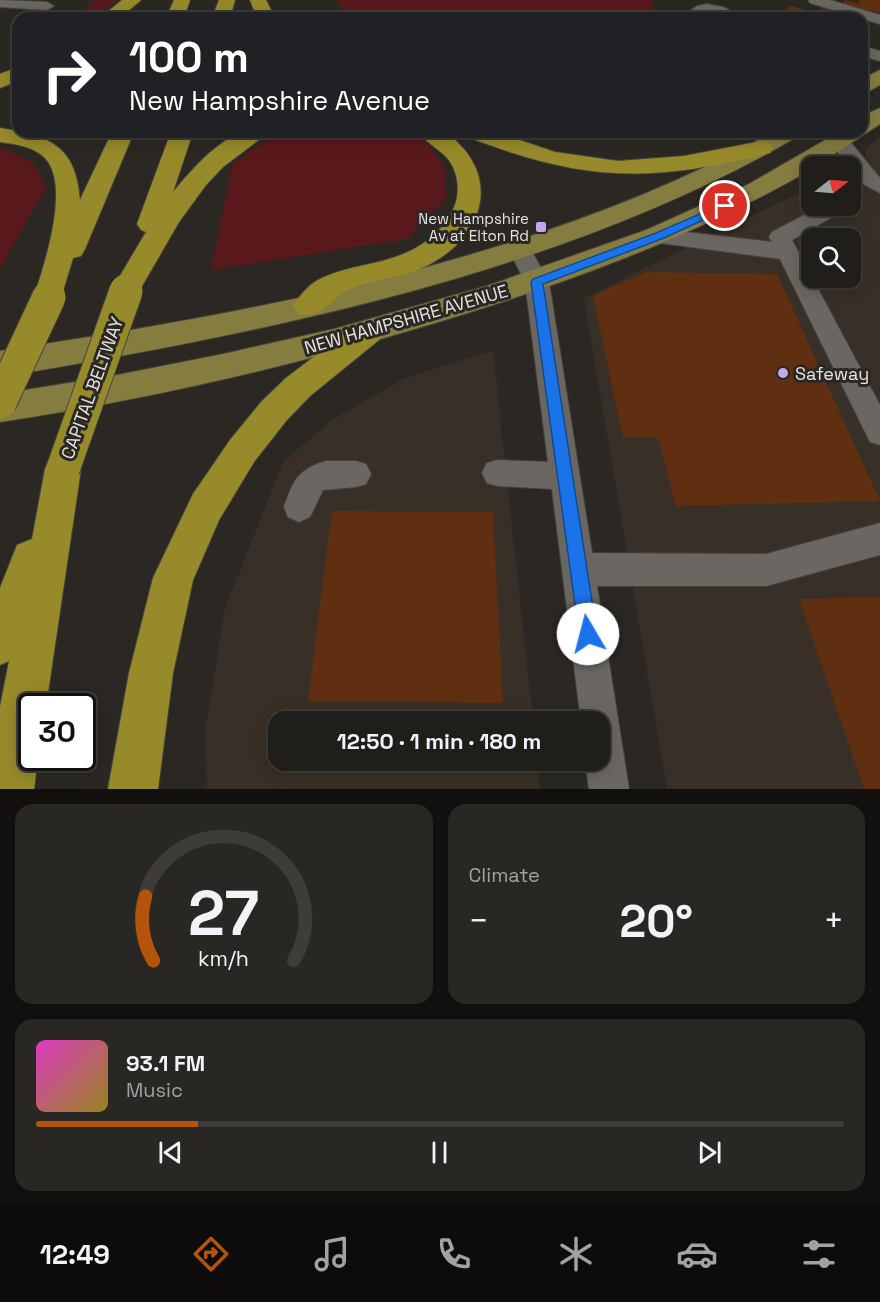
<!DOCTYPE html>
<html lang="en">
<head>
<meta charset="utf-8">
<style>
  :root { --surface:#201e1a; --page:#282723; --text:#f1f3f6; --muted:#a2a2a2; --line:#3d3c39; --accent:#b45309 }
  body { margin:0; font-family:"Space Grotesk",sans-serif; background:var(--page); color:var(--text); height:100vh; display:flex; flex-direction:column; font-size:22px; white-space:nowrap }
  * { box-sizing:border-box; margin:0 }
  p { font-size:20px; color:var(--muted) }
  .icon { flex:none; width:33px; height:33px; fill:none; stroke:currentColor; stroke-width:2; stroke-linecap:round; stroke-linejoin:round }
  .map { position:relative; height:789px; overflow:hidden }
  .side { display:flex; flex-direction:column; gap:15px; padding:15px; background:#12100e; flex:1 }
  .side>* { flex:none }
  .top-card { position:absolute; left:12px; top:12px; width:856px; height:126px; border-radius:18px; box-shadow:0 3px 15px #0003,0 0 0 2px var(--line); background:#202124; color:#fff; overflow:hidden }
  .needle { width:39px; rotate:73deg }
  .fabs { position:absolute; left:801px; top:156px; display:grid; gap:12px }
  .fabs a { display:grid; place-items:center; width:60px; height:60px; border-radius:12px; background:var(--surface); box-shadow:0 3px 15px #0003,0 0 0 2px var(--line); font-size:30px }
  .speed { position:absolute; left:18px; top:693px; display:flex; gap:12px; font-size:30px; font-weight:700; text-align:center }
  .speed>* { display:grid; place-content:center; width:78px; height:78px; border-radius:50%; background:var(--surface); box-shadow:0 3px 15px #0003,0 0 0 2px var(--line); line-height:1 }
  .speed .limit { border:3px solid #111; border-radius:9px; background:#fff; color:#111 }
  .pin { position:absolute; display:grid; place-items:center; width:51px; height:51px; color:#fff; margin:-26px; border:3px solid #fff; border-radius:50%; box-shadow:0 2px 6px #0007 }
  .me { position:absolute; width:66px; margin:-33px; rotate:352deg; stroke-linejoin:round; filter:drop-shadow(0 0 4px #0008) }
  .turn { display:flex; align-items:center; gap:21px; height:126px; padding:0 18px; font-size:27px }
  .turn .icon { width:78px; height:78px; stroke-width:2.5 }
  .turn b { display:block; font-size:42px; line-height:51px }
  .big { font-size:45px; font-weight:600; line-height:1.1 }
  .side .card { flex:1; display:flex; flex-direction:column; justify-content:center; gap:9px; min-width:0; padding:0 21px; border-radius:18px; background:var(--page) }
  .side .dial { align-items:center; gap:0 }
  .dial svg { height:156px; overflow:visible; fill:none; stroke:var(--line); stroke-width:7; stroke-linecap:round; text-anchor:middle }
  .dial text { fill:var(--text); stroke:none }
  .song { display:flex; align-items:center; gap:18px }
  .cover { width:72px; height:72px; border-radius:9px; background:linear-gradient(135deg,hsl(310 70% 55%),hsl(50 70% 35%)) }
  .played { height:6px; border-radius:3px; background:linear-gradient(90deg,var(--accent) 20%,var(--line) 20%) }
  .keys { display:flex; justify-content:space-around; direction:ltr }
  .heat { display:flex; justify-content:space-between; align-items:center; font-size:33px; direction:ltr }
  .side .tiles { flex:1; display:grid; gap:15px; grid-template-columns:1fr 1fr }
  .card:last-child { grid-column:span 2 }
  .trip { position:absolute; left:268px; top:711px; width:342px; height:60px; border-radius:18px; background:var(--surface); box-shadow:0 3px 15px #0003,0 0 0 2px var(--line); font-weight:600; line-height:60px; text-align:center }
  .tab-bar { display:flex; height:96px; justify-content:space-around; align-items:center; background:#0d0c0a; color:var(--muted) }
  .tab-bar .icon { width:42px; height:42px }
  .tab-bar .on { color:var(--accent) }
  .tab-bar b { font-size:27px; color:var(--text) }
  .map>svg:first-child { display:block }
</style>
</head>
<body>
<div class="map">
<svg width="880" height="789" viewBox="0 0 880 789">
  <rect width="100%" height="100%" fill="#2b2823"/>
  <!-- built -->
  <g fill="#383027" fill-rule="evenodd">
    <path d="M880 137V789H667L584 298 811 187 812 206H850V166L865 157 867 148ZM812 238H850V278H812Z"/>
    <polygon points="493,350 533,721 279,722 279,760 537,761 540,789 207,789 205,732 225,609 283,462 332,420 403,379"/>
  </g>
  <!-- green -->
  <g fill="#59191c">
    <polygon points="94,0 117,0 95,18 74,18"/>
    <polygon points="336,0 652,0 656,16 664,18 349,18"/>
    <polygon points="291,132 406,132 427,142 444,166 447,198 407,239 211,270 232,165 260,144"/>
    <path d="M594 132H721C677 139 638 139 594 132Z"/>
    <polygon points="0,147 35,164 46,187 0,269"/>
  </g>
  <!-- building -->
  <g fill="#602f12">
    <polygon points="845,0 858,3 860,0 880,0 880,13 842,4"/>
    <polygon points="790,6 818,13 822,8 849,14 847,18 801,18 783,13"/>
    <polygon points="646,272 777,274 880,501 676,506 658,438 623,438 593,296"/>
    <polygon points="332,511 493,512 503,703 308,701"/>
    <polygon points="880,597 880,789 864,789 799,599"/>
  </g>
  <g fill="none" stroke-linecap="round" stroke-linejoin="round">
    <defs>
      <g id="minor">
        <polygon points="0,0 47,2 54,6 47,10 0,7"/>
        <polygon points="808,0 830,0 880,15 880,24 810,3"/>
        <polygon points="707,4 723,7 745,18 724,18 707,12 704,14 706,18 692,18 689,12 697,6"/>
        <polygon points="783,14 797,14 804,18 776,18"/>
        <polygon points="862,46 880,51 880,61 862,56"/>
        <polygon points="840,136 847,138 880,178 880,193 861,183 833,146 831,142"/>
        <polygon points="821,206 846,206 843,211 792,240 880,405 880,445 870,442 780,259 660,243 652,241 649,236 652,231 660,229 772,242 769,237 772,232"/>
        <polygon points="519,240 527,243 549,282 592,553 766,554 880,523 880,555 766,586 597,586 629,789 589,789 585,760 600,760 600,722 581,722 552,489 497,486 487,483 482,473 487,463 497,460 548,462 525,282 508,248 511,243"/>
        <path d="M326 461H356L366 464 371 474 366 484 356 487 323 490 310 517 299 522 288 517 284 507C293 481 298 469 326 461Z"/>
      </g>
      <g id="major">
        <polygon points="880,70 880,85 862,95 862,79"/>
        <path d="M880 108V124L816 166H812V169C690 239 559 286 425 326 285 368 144 400 0 422V394L112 376 223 354 334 329 487 286 646 230 749 184 839 132H862V116Z"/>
        <path d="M773 132H800L797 137C560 274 268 332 0 377V351C257 312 543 260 773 132Z"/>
      </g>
      <g id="highway">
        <polygon points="122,0 141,0 120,18 100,18"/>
        <polygon points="174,0 190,0 184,18 166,18"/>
        <polygon points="219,0 235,0 230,18 212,18"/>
        <polygon points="250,0 266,0 275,18 257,18"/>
        <polygon points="18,67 18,81 0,88 0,74"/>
        <path d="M0 128C49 136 76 145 80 200L112 132H134L85 249 81 256 73 258 59 304 49 308 39 304 34 297C44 265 72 184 44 157 32 146 15 144 0 142Z"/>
        <path d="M171 132H193L173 192C191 171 214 143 241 133 249 130 261 132 269 132L223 167 206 185 179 222 138 293 128 296 118 293 114 286 146 232 141 230 137 224Z"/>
        <path d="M419 132H445C505 175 484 240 422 268 400 278 375 279 352 288 331 296 321 321 298 314L293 306C300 295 310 283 322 278 347 266 376 265 401 255 435 242 471 207 453 167 446 151 428 146 419 132Z"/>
        <path d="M465 132H496L555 152 618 161 684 156 762 141 770 143 773 148 770 153C650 183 584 182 468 137Z"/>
        <polygon points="368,320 379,324 383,332 379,340 310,396 286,421 254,462 219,520 193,580 173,673 158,789 108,789 129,673 153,578 193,494 230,440 262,401 286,378 357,324"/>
        <polygon points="63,453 76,457 81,469 46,706 32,706 32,758 38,758 34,789 0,789 0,707 9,661 0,665 0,588 17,545 32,539 45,469 50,457"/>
      </g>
    </defs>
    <!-- minor casing -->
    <use href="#minor" stroke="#46443f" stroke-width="2"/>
    <!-- major casing -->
    <use href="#major" stroke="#46443f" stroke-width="2"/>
    <!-- highway casing -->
    <use href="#highway" stroke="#46443f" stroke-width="2"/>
    <!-- minor -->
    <use href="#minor" fill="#6a6661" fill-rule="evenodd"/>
    <!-- major -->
    <use href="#major" fill="#857c40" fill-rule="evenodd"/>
    <!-- highway -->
    <use href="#highway" fill="#978a2a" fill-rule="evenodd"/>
    <defs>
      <polyline id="highway-bridge-far1" points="126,293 128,286"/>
      <g id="highway-bridge">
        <polyline points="0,402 49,297"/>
        <polyline points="63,469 126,291"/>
      </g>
    </defs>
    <!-- highway-bridge-far1 casing -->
    <use href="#highway-bridge-far1" stroke="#46443f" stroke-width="27" stroke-linecap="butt"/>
    <!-- highway-bridge casing -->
    <use href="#highway-bridge" stroke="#46443f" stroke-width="35" stroke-linecap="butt"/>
    <!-- highway-bridge-far1 -->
    <use href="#highway-bridge-far1" stroke="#978a2a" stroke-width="26"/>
    <!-- highway-bridge -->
    <use href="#highway-bridge" stroke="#978a2a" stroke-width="33"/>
  </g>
  <!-- route -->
  <polygon fill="#1a73e8" stroke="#114b97" stroke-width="1.5" points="725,203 729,204 729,208 664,238 543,284 597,634 594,640 588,643 581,640 579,634 531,282 533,279 656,233"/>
  <!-- markers -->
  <g fill="#c3a7f2" stroke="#2b2823" stroke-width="2">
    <rect x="535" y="221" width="12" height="12" rx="3"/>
    <circle cx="783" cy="373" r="6"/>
  </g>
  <g text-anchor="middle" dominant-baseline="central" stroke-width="6" stroke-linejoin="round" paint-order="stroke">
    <!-- far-poi labels -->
    <g font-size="15" fill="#e6e4e1" stroke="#2b2823" text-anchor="end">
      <text x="529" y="218">New Hampshire<tspan x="529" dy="17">Av at Elton Rd</tspan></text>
    </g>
    <!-- street labels -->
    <g font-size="18" fill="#e6e4e1" stroke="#2b2823">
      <text transform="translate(406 319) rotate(-16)">NEW HAMPSHIRE AVENUE</text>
      <text transform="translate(92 388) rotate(-70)">CAPITAL BELTWAY</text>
    </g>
    <!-- poi labels -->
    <g font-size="18" fill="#e6e4e1" stroke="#2b2823" text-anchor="start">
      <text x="795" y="373">Safeway</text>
    </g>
  </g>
</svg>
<div class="fabs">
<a><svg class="needle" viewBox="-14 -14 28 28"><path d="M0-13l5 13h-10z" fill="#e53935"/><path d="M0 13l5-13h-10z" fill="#a2a2a2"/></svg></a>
<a><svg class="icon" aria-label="search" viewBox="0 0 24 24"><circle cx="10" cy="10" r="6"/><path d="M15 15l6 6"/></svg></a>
</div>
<div class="speed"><div class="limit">30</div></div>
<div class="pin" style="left:725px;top:206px;background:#d93025"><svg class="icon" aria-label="arrive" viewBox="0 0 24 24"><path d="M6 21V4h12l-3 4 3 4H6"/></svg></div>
<svg class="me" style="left:588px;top:634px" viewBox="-20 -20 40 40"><circle r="19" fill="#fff"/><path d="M0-13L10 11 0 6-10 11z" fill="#1a73e8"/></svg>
<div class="trip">12:50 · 1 min · 180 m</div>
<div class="top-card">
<div class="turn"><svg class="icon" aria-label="right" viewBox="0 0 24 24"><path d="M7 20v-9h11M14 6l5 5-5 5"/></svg><div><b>100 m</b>New Hampshire Avenue</div></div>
</div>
</div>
<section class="side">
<div class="tiles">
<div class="card dial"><svg viewBox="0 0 100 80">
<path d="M14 69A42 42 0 1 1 86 69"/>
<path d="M14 69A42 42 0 0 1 10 36" stroke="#b45309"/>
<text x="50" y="56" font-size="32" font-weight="700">27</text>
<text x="50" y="72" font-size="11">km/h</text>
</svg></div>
<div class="card"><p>Climate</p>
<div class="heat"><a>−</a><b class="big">20°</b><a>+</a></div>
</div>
<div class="card">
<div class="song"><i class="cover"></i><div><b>93.1 FM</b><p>Music</p></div></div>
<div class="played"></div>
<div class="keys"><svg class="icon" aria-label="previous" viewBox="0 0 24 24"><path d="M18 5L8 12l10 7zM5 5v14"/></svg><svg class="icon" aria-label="pause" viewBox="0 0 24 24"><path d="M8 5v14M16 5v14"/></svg><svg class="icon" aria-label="next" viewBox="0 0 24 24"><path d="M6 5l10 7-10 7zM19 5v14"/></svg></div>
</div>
</div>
</section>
<nav class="tab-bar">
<b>12:49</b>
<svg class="icon on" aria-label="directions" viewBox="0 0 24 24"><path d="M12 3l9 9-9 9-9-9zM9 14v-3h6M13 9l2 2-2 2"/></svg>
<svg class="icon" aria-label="music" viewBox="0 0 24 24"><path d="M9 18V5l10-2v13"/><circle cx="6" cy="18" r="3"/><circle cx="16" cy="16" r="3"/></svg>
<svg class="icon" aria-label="phone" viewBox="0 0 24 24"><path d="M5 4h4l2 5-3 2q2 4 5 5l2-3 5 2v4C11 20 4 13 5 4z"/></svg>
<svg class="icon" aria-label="climate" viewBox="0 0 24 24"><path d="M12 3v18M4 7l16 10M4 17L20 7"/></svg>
<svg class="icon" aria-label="car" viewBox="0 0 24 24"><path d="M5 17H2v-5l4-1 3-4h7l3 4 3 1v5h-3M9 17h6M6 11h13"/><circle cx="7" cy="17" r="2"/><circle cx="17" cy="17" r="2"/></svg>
<svg class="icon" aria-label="filters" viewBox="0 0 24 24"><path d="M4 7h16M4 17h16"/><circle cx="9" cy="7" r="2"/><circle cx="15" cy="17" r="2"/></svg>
</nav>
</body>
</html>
